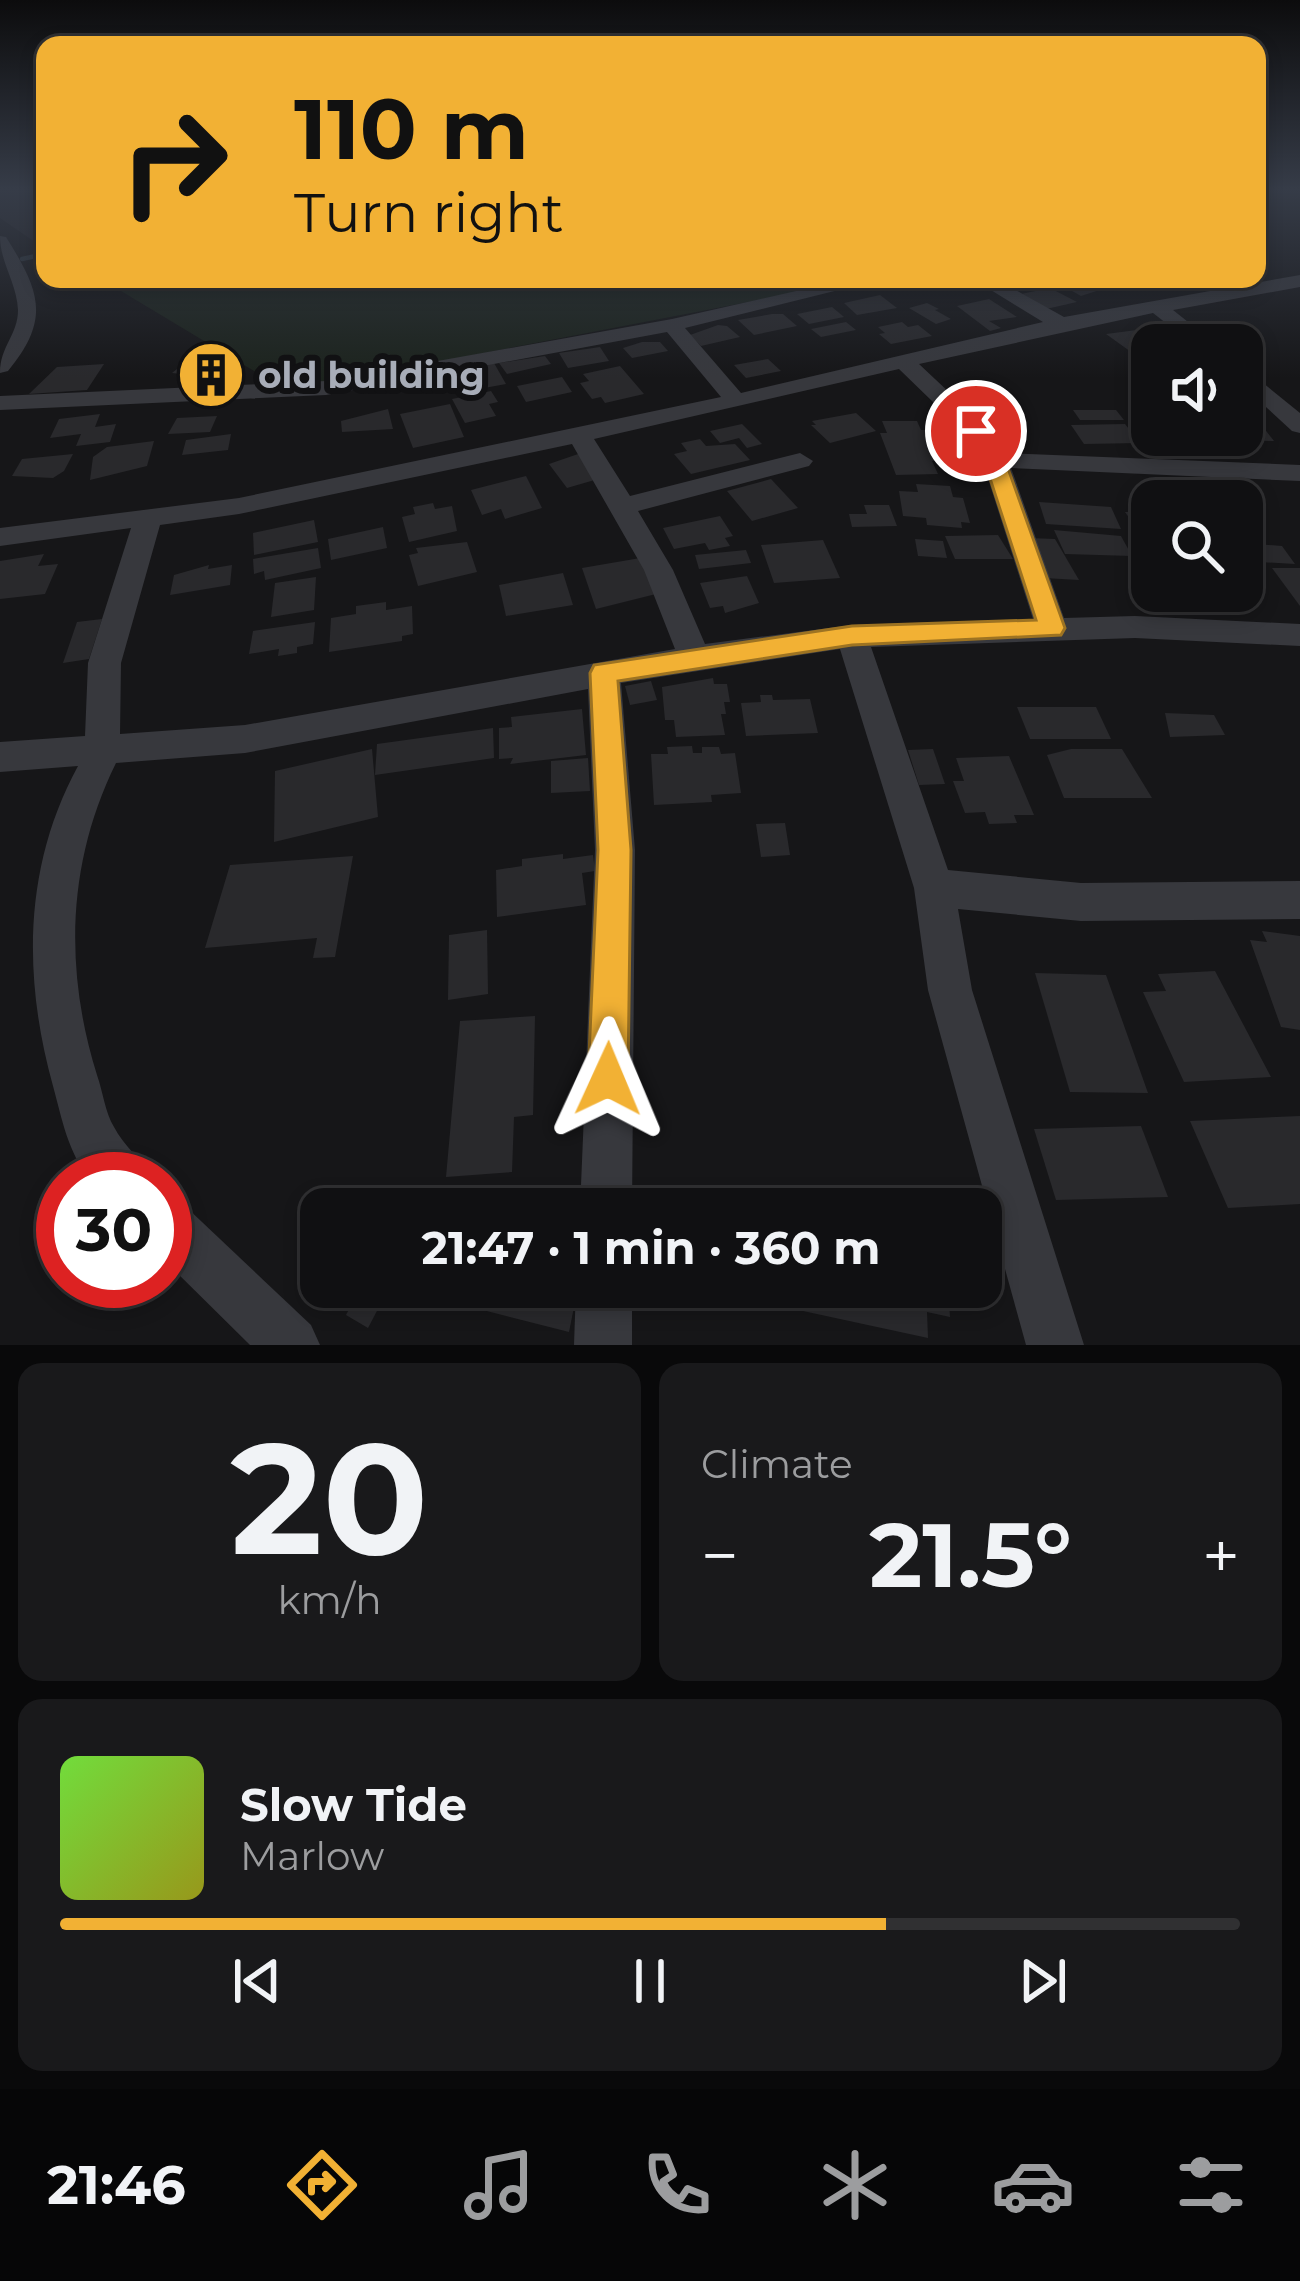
<!DOCTYPE html>
<html lang="en">
<head>
<meta charset="utf-8">
<style>
  :root { --surface:#101012; --page:#19191b; --text:#f1f3f6; --muted:#9c9d9f; --line:#303032; --accent:#f2b134 }
  body { margin:0; font-family:Montserrat,sans-serif; background:var(--page); color:var(--text); height:100vh; display:flex; flex-direction:column; font-size:45px; white-space:nowrap }
  * { box-sizing:border-box; margin:0 }
  p { font-size:39px; color:var(--muted) }
  .icon { flex:none; width:66px; height:66px; fill:none; stroke:currentColor; stroke-width:2; stroke-linecap:round; stroke-linejoin:round }
  .map { position:relative; height:1345px; overflow:hidden }
  .drawer { display:flex; flex-direction:column; gap:18px; padding:18px; background:#09090a; flex:1 }
  .drawer>* { flex:none }
  .top-card { position:absolute; left:36px; top:36px; width:1230px; height:252px; border-radius:24px; box-shadow:0 6px 18px #0003,0 0 0 3px var(--line); background:#f2b134; color:#111; overflow:hidden }
  .controls { position:absolute; left:1131px; top:324px; display:grid; gap:24px }
  .controls a { display:grid; place-items:center; width:132px; height:132px; border-radius:24px; background:var(--surface); box-shadow:0 6px 18px #0003,0 0 0 3px var(--line); font-size:60px }
  .speed { position:absolute; left:36px; top:1152px; display:flex; gap:24px; font-size:60px; font-weight:700; text-align:center }
  .speed>* { display:grid; place-content:center; width:156px; height:156px; border-radius:50%; background:var(--surface); box-shadow:0 6px 18px #0003,0 0 0 3px var(--line); line-height:1 }
  .speed .limit { border:18px solid #d22; background:#fff; color:#111 }
  .pin { position:absolute; display:grid; place-items:center; width:102px; height:102px; color:#fff; margin:-51px; border:6px solid #fff; border-radius:50%; box-shadow:0 3px 12px #0007 }
  .me { position:absolute; width:132px; margin:-66px; rotate:1deg; stroke-linejoin:round; filter:drop-shadow(0 0 9px #0008) }
  .turn { display:flex; align-items:center; gap:42px; height:252px; padding:0 60px; font-size:54px }
  .turn .icon { width:156px; height:156px; stroke-width:2.5 }
  .turn b { display:block; font-size:84px; line-height:102px }
  .big { font-size:90px; font-weight:700; line-height:1.1 }
  .drawer .card { flex:1; display:flex; flex-direction:column; justify-content:center; gap:18px; min-width:0; padding:0 42px; border-radius:24px; background:var(--page) }
  .drawer .dial { align-items:center; gap:0 }
  .dial b { font-size:156px; line-height:1 }
  .song { display:flex; align-items:center; gap:36px }
  .cover { width:144px; height:144px; border-radius:18px; background:linear-gradient(135deg,hsl(100 70% 55%),hsl(60 70% 35%)) }
  .played { height:12px; border-radius:6px; background:linear-gradient(90deg,var(--accent) 70%,var(--line) 70%) }
  .keys { display:flex; justify-content:space-around; direction:ltr }
  .heat { display:flex; justify-content:space-between; align-items:center; font-size:66px; direction:ltr }
  .drawer .tiles { flex:1; display:grid; gap:18px; grid-template-columns:1fr 1fr }
  .card:last-child { grid-column:span 2 }
  .trip { position:absolute; left:300px; top:1188px; width:702px; height:120px; border-radius:24px; background:var(--surface); box-shadow:0 6px 18px #0003,0 0 0 3px var(--line); font-weight:700; line-height:120px; text-align:center }
  .dock { display:flex; height:192px; justify-content:space-around; align-items:center; background:#060607; color:var(--muted) }
  .dock .icon { width:84px; height:84px }
  .dock .current { color:var(--accent) }
  .dock b { font-size:54px; color:var(--text) }
  .map>svg:first-child { display:block }
</style>
</head>
<body>
<div class="map">
<svg width="1300" height="1345" viewBox="0 0 1300 1345">
  <rect width="100%" height="100%" fill="#161618"/>
  <!-- built -->
  <polygon fill="#222225" points="0,190 45,190 45,249 0,218"/>
  <!-- green -->
  <polygon fill="#1c231d" points="101,279 868,279 333,382 272,382"/>
  <g fill="none" stroke-linecap="round" stroke-linejoin="round">
    <!-- stream -->
    <polyline stroke="#2c353c" stroke-width="4.5" points="22,259 45,254"/>
  </g>
  <!-- building -->
  <g fill="#29292c">
    <polygon points="1094,279 1109,287 1081,296 1056,282"/>
    <polygon points="1112,279 1142,279 1159,288 1131,289"/>
    <polygon points="1050,288 1077,302 1046,309 1021,294"/>
    <polygon points="880,295 897,308 857,315 844,303"/>
    <polygon points="989,299 1017,317 989,321 1001,328 990,331 957,306"/>
    <polygon points="927,303 939,309 935,310 951,319 936,324 909,308"/>
    <polygon points="832,307 844,317 809,324 797,314"/>
    <polygon points="772,314 783,314 797,326 754,335 738,320"/>
    <polygon points="846,322 856,330 821,337 811,329"/>
    <polygon points="902,322 908,327 918,325 932,336 891,344 879,334 885,333 878,327"/>
    <polygon points="718,325 727,326 740,337 701,346 690,335"/>
    <polygon points="1152,328 1177,345 1152,345 1152,367 1106,334"/>
    <polygon points="642,342 660,342 668,351 632,358 623,348"/>
    <polygon points="600,347 609,361 568,368 559,353"/>
    <polygon points="545,356 551,364 507,374 499,363"/>
    <polygon points="768,359 781,371 746,378 734,365"/>
    <polygon points="494,363 506,384 484,388 473,367"/>
    <polygon points="104,364 87,390 29,394 57,367"/>
    <polygon points="182,365 222,369 215,374 236,376 227,385 205,383 212,377 172,373"/>
    <polygon points="620,366 644,394 605,403 601,397 592,399 580,383 589,381 583,374"/>
    <polygon points="562,377 572,392 526,402 517,386"/>
    <polygon points="491,391 498,402 489,404 496,416 465,423 452,399"/>
    <polygon points="450,404 464,437 413,448 400,414"/>
    <polygon points="388,409 393,429 342,432 341,421"/>
    <polygon points="1073,410 1116,410 1124,420 1080,420"/>
    <polygon points="856,413 876,431 830,443 811,425 816,425 812,421"/>
    <polygon points="100,414 95,427 116,424 110,442 76,446 81,434 50,438 59,419"/>
    <polygon points="1242,414 1253,414 1274,441 1234,440 1231,435 1255,430 1242,423"/>
    <polygon points="217,416 210,432 168,434 177,418"/>
    <polygon points="882,421 917,421 921,430 932,430 946,461 932,461 938,474 896,475 880,433 887,433"/>
    <polygon points="742,424 762,444 747,448 739,438 720,443 710,431"/>
    <polygon points="1125,424 1140,443 1084,444 1071,425"/>
    <polygon points="231,434 228,450 182,455 186,440"/>
    <polygon points="700,439 706,446 735,444 750,460 691,474 674,454 687,451 681,443"/>
    <polygon points="154,441 147,466 90,480 93,457 107,447"/>
    <polygon points="581,453 598,479 567,488 549,464"/>
    <polygon points="73,454 64,471 53,478 12,476 22,459"/>
    <polygon points="526,476 542,508 505,519 501,509 482,515 471,490"/>
    <polygon points="771,479 798,508 752,521 727,491"/>
    <polygon points="916,484 950,486 953,497 963,498 970,523 961,522 962,528 927,525 926,518 903,516 899,491 918,492"/>
    <polygon points="1039,502 1111,507 1121,529 1046,524"/>
    <polygon points="433,503 435,509 452,506 457,531 409,542 402,517 415,514 413,507"/>
    <polygon points="864,505 889,505 897,526 852,527 849,514 867,514"/>
    <polygon points="1152,511 1152,532 1139,532 1125,512"/>
    <polygon points="720,516 733,536 725,538 730,546 709,550 705,543 674,549 663,528"/>
    <polygon points="314,520 318,542 254,555 253,533"/>
    <polygon points="383,527 387,548 331,560 328,539"/>
    <polygon points="1054,530 1121,536 1132,556 1065,554"/>
    <polygon points="998,535 1013,559 955,559 945,536"/>
    <polygon points="1029,538 1055,539 1079,580 1044,578"/>
    <polygon points="915,539 943,541 947,558 918,556"/>
    <polygon points="823,540 840,578 774,583 761,545"/>
    <polygon points="467,542 477,572 418,586 409,555 418,553 416,548"/>
    <polygon points="1242,543 1282,546 1295,564 1242,561"/>
    <polygon points="318,548 321,568 265,580 264,571 254,574 253,559"/>
    <polygon points="746,550 751,563 699,569 695,555"/>
    <polygon points="44,554 38,566 58,564 45,594 0,599 0,561"/>
    <polygon points="652,556 656,594 596,609 582,568"/>
    <polygon points="209,565 208,569 232,565 230,585 170,595 174,575"/>
    <polygon points="1272,568 1300,568 1300,606"/>
    <polygon points="563,573 573,605 506,616 499,585"/>
    <polygon points="747,576 759,603 725,613 723,606 710,608 700,583"/>
    <polygon points="316,577 314,610 271,617 275,583"/>
    <polygon points="386,602 386,610 412,606 413,634 402,636 402,641 329,652 331,618 356,614 356,606"/>
    <polygon points="102,619 89,659 63,663 77,622"/>
    <polygon points="315,622 313,644 297,647 297,653 278,656 279,649 249,654 253,631"/>
    <polygon points="713,678 714,684 727,684 730,702 724,702 726,714 721,714 725,735 676,737 674,720 665,720 662,687"/>
    <polygon points="651,681 657,700 630,705 625,686"/>
    <polygon points="760,695 772,695 773,700 810,699 818,733 746,736 741,703 761,702"/>
    <polygon points="1017,707 1096,707 1111,739 1030,739"/>
    <polygon points="582,709 586,755 510,764 513,758 499,759 499,728 512,727 511,717"/>
    <polygon points="1165,713 1214,715 1225,735 1170,737"/>
    <polygon points="493,728 494,758 375,775 377,744"/>
    <polygon points="692,746 693,753 702,753 702,747 719,747 721,754 735,753 741,793 711,795 712,802 654,805 651,754 668,754 667,747"/>
    <polygon points="372,749 378,817 274,842 275,771"/>
    <polygon points="933,749 945,784 919,785 908,750"/>
    <polygon points="1071,749 1122,749 1152,798 1064,798 1047,755"/>
    <polygon points="1009,756 1034,815 1014,815 1017,823 989,824 985,812 965,813 953,781 964,781 956,758"/>
    <polygon points="588,758 590,791 551,793 551,761"/>
    <polygon points="785,823 790,855 761,857 756,824"/>
    <polygon points="563,854 563,859 593,855 595,871 582,873 586,905 497,917 496,870 522,866 522,859"/>
    <polygon points="353,856 335,957 313,958 317,938 205,948 230,865"/>
    <polygon points="487,930 488,994 448,1000 449,935"/>
    <polygon points="1262,931 1300,936 1300,1030 1281,1027 1250,940 1267,942"/>
    <polygon points="1215,971 1271,1077 1184,1082 1143,992 1166,991 1158,974"/>
    <polygon points="1035,973 1106,975 1148,1093 1070,1092"/>
    <polygon points="535,1016 533,1115 514,1117 512,1172 446,1177 460,1021"/>
    <polygon points="1300,1116 1300,1204 1228,1208 1190,1121"/>
    <polygon points="1141,1126 1168,1197 1056,1200 1034,1129"/>
    <polygon points="807,1196 860,1207 860,1209 807,1209"/>
    <polygon points="485,1287 578,1287 569,1332 479,1309"/>
    <polygon points="804,1287 948,1287 950,1317 927,1312 928,1338 803,1311"/>
    <polygon points="357,1294 379,1307 368,1328 346,1315"/>
  </g>
  <g fill="none" stroke-linecap="round" stroke-linejoin="round">
    <!-- minor -->
    <g fill="#37383d" fill-rule="evenodd">
      <path d="M0 236 6 237C40 291 51 319 8 371L0 373C0 346 18 335 18 310 17 283 0 263 0 236Z"/>
      <path d="M1300 275V287L1173 310 1217 345H1194L1153 313 919 364 985 426 1003 453 1300 465V481L1011 468 1064 618 1135 616 1300 624V646L1135 638 871 647 948 870 1081 883 1300 881V919L1081 921 958 909 972 990 1084 1345H1026L928 990 914 888 840 649 621 683 635 850 632 1209H580L595 850 588 689 245 753 116 763C67 862 64 970 97 1075 103 1092 105 1112 114 1127 124 1147 142 1158 151 1179H90C68 1153 62 1119 53 1086 23 978 23 867 78 766L0 772V742L85 736 88 663 131 528 0 546V528L239 498 721 397 667 332 326 395 0 410V396L326 381 672 319 849 279H883L685 328 741 393 1043 322 973 279H996L1064 317ZM899 369 967 435 982 460 1033 619 852 625 705 644 673 570 638 511 809 466 813 461 800 453 630 496 594 439ZM572 444 644 570 675 649 245 725 120 734 121 663 160 525 239 514Z"/>
      <polygon points="1242,366 1300,413 1300,433 1292,431 1242,385"/>
      <polygon points="165,1197 184,1205 311,1325 320,1345 250,1345 165,1261"/>
      <polygon points="576,1287 632,1287 632,1345 574,1345"/>
    </g>
  </g>
  <!-- sky -->
  <linearGradient id="sky" x2="0" y2="1"><stop stop-color="#0c0c0d"/><stop offset="0.5" stop-color="#363c48"/><stop offset="1" stop-color="#363c48" stop-opacity="0"/></linearGradient>
  <rect width="1300" height="378" fill="url(#sky)"/>
  <!-- route -->
  <polygon fill="#f2b134" stroke="#9d7322" stroke-width="3" points="976,425 983,427 1005,460 1065,628 1061,635 852,645 618,681 631,850 628,1079 622,1093 608,1099 594,1093 588,1079 598,850 590,673 594,665 852,626 1036,620 984,460 966,431"/>
  <!-- icons -->
  <defs>
    <symbol id="building-disc" viewBox="-11 -11 22 22"><circle r="9.5" fill="#f2b134" stroke="#111113"/><path d="M-4-6H4V6H1V3H-1V6H-4ZM-2.5-4.3h1.7v1.8h-1.7ZM.8-4.3h1.7v1.8H.8ZM-2.5-1h1.7V.8h-1.7ZM.8-1h1.7V.8H.8Z" fill="#111"/></symbol>
  </defs>
  <g fill-rule="evenodd">
    <use href="#building-disc" x="173" y="337" width="76" height="76"/>
  </g>
  <g text-anchor="middle" dominant-baseline="central" stroke-width="12" stroke-linejoin="round" paint-order="stroke">
    <!-- far-poi labels -->
    <g font-size="36" font-weight="bold" fill="#a8adb8" stroke="#111113" text-anchor="start">
      <text x="258" y="375">old building</text>
    </g>
  </g>
</svg>
<div class="controls">
<a><svg class="icon" aria-label="sound" viewBox="0 0 24 24"><path d="M4 9h4l5-4v14l-5-4H4zM17 9q2 3 0 6"/></svg></a>
<a><svg class="icon" aria-label="search" viewBox="0 0 24 24"><circle cx="10" cy="10" r="6"/><path d="M15 15l6 6"/></svg></a>
</div>
<div class="speed"><div class="limit">30</div></div>
<div class="pin" style="left:976px;top:431px;background:#d93025"><svg class="icon" aria-label="arrive" viewBox="0 0 24 24"><path d="M6 21V4h12l-3 4 3 4H6"/></svg></div>
<svg class="me" style="left:608px;top:1079px" viewBox="-20 -20 40 40"><path d="M0-17L14 15 0 8-14 15z" fill="#f2b134" stroke="#fff" stroke-width="4"/></svg>
<div class="trip">21:47 · 1 min · 360 m</div>
<div class="top-card">
<div class="turn"><svg class="icon" aria-label="right" viewBox="0 0 24 24"><path d="M7 20v-9h11M14 6l5 5-5 5"/></svg><div><b>110 m</b>Turn right</div></div>
</div>
</div>
<section class="drawer">
<div class="tiles">
<div class="card dial"><b>20</b><p>km/h</p></div>
<div class="card"><p>Climate</p>
<div class="heat"><a>−</a><b class="big">21.5°</b><a>+</a></div>
</div>
<div class="card">
<div class="song"><i class="cover"></i><div><b>Slow Tide</b><p>Marlow</p></div></div>
<div class="played"></div>
<div class="keys"><svg class="icon" aria-label="previous" viewBox="0 0 24 24"><path d="M18 5L8 12l10 7zM5 5v14"/></svg><svg class="icon" aria-label="pause" viewBox="0 0 24 24"><path d="M8 5v14M16 5v14"/></svg><svg class="icon" aria-label="next" viewBox="0 0 24 24"><path d="M6 5l10 7-10 7zM19 5v14"/></svg></div>
</div>
</div>
</section>
<nav class="dock">
<b>21:46</b>
<svg class="icon current" aria-label="directions" viewBox="0 0 24 24"><path d="M12 3l9 9-9 9-9-9zM9 14v-3h6M13 9l2 2-2 2"/></svg>
<svg class="icon" aria-label="music" viewBox="0 0 24 24"><path d="M9 18V5l10-2v13"/><circle cx="6" cy="18" r="3"/><circle cx="16" cy="16" r="3"/></svg>
<svg class="icon" aria-label="phone" viewBox="0 0 24 24"><path d="M5 4h4l2 5-3 2q2 4 5 5l2-3 5 2v4C11 20 4 13 5 4z"/></svg>
<svg class="icon" aria-label="climate" viewBox="0 0 24 24"><path d="M12 3v18M4 7l16 10M4 17L20 7"/></svg>
<svg class="icon" aria-label="car" viewBox="0 0 24 24"><path d="M5 17H2v-5l4-1 3-4h7l3 4 3 1v5h-3M9 17h6M6 11h13"/><circle cx="7" cy="17" r="2"/><circle cx="17" cy="17" r="2"/></svg>
<svg class="icon" aria-label="filters" viewBox="0 0 24 24"><path d="M4 7h16M4 17h16"/><circle cx="9" cy="7" r="2"/><circle cx="15" cy="17" r="2"/></svg>
</nav>
</body>
</html>
